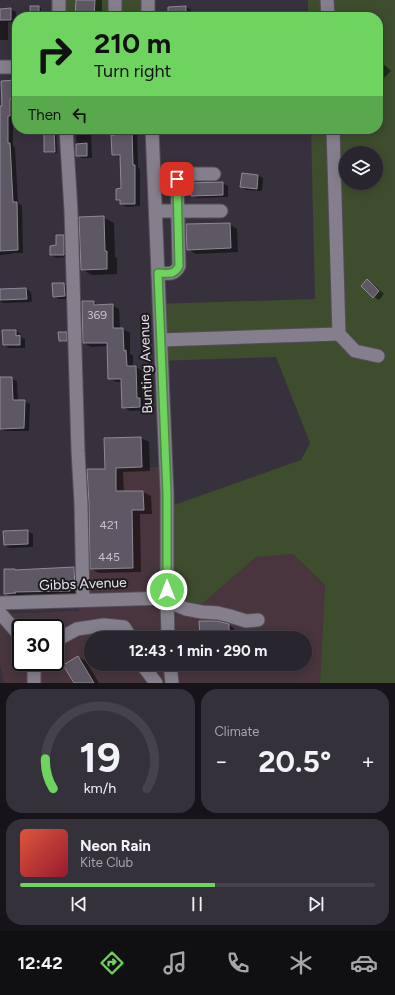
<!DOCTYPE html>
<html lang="en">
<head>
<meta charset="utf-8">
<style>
  :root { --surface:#29252e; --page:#35313a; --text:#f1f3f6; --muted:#a5a5aa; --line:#45424a; --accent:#6fd35f }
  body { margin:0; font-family:Figtree,sans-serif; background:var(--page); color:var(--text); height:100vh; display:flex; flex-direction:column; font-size:15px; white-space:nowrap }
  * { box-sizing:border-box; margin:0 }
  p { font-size:13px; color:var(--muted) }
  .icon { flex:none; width:22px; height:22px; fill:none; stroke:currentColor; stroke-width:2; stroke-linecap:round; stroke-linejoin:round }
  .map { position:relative; height:683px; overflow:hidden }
  .side { display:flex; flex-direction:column; gap:6px; padding:6px; background:#171419; flex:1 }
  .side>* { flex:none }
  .hud { position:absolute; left:12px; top:12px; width:371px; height:122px; border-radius:16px; box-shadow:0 2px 10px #0003,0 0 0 1px var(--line); background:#6fd35f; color:#111; overflow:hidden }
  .buttons { position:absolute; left:339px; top:146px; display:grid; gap:8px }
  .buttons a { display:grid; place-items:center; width:44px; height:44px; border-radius:50%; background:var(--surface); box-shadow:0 2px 10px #0003,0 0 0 1px var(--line); font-size:20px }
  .speed { position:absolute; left:12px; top:619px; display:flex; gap:8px; font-size:20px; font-weight:700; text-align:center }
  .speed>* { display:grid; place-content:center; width:52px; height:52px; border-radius:50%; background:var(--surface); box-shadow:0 2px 10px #0003,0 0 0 1px var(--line); line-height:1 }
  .speed .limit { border:2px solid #111; border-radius:6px; background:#fff; color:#111 }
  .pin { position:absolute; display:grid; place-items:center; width:34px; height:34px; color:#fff; margin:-17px; border-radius:8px; box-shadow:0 2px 6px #0006 }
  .me { position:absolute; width:44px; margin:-22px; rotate:0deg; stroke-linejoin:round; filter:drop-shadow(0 0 3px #0008) }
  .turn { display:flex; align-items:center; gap:14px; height:84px; padding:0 16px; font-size:18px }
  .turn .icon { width:52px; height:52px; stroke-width:2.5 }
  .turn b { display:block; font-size:28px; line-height:34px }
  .then { display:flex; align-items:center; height:38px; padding:0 16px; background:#0003; gap:8px; font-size:15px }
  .big { font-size:30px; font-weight:700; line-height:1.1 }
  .side .card { flex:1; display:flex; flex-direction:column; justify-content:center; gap:6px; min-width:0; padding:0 14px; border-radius:16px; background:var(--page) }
  .side .dial { align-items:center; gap:0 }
  .dial svg { height:104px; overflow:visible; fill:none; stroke:var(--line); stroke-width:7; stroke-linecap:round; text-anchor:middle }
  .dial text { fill:var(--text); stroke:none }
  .song { display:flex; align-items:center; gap:12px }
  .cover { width:48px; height:48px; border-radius:6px; background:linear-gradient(135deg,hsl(10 70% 55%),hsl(350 70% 35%)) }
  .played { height:4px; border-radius:2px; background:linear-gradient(90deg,var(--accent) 55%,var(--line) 55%) }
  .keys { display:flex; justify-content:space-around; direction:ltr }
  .heat { display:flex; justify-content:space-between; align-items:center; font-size:22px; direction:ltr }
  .side .tiles { flex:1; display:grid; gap:6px; grid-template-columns:1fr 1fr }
  .card:last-child { grid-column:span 2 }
  .trip { position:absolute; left:84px; top:631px; width:228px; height:40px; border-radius:20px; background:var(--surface); box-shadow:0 2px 10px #0003,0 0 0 1px var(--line); font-weight:700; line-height:40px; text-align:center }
  .menu { display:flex; height:64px; justify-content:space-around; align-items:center; background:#100f12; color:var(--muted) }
  .menu .icon { width:28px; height:28px }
  .menu .on { color:var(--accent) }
  .menu b { font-size:18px; color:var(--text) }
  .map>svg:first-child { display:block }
</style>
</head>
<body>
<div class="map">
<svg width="395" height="683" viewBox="0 0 395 683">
  <rect width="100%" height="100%" fill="#37313d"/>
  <!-- industrial -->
  <path fill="#48353d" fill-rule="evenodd" d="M159 467 163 607 202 604 256 557 293 554 325 585 320 683H4L0 664V614L79 611 75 469ZM21 628H55V662H21ZM91 638H305V664H91Z"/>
  <!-- green -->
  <g fill="#3e4d2d" fill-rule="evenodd">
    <rect x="51" y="0" width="95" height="17"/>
    <path d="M308 0H395V683H320L325 585 293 554 256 557 202 604 163 607 160 510 301 460 310 443 276 357 155 361 153 304 315 299 311 129H378V17H308ZM346 153H376V183H346Z"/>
  </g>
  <!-- shadow -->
  <g fill="#0007">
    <polygon points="77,0 102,0 102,17 76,17"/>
    <polygon points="29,7 38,7 41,8 41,17 30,17"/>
    <polygon points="186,7 191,10 191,17 169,17"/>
    <polygon points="0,9 10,9 16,12 16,22 8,22 8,40 0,40"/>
    <polygon points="378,59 391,71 382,80 378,78"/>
    <polygon points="17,81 17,101 15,102 15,118 13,118 13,146 15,147 18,203 22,206 23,253 12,253 12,254 0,255 0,107 3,107"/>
    <polygon points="45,129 56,129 57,153 47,153 45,152"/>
    <polygon points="76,129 98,129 98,131 91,131 92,158 82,158 77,155"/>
    <polygon points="116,129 137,129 138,168 140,169 140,206 127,207 121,204 121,202 117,199 122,189 121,157 118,157 113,154"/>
    <polygon points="258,175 263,178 262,191 247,190 241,187"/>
    <polygon points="222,183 228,186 228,197 197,198 192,195"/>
    <polygon points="103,217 114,223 115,257 117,258 117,274 92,275 82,269"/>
    <polygon points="229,224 237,229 238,252 196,254 188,249"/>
    <polygon points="63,236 68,238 68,257 56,258 51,255"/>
    <polygon points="368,281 373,284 384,294 379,300 374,297"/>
    <polygon points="53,284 64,284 69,287 70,299 59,299 54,296"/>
    <polygon points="26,289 31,292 32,302 3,303 0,301 0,290"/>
    <polygon points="83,302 94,302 100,306 112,305 119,309 120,329 123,329 130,333 130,354 133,355 133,367 136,367 142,371 143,401 146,403 147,410 130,411 123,407 122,382 116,382 109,378 108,346 91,347 84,343"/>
    <polygon points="3,331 16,331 21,334 21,337 25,339 25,348 9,348 4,345"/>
    <polygon points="66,333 69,334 69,341 62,342 60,340"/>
    <polygon points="0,378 11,378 17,381 18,401 24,401 30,404 29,431 5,431 0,428"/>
    <polygon points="141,438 149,442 150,471 123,472 124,492 143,492 151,496 152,514 140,514 141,572 99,573 91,569 106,470 105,439"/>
    <polygon points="27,531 33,534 33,547 10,548 4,545"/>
    <polygon points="74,568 79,571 80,591 75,591 75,593 20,595 20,596 11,596 5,593 15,570 17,571"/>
    <polygon points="229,625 234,628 234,637 205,638 200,635"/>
    <polygon points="78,657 86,661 99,683 75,683"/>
  </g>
  <!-- building -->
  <g fill="#5e5865" stroke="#8f8896">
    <polygon points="76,0 95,0 94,17 75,17"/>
    <rect x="30" y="6" width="9" height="11"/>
    <polygon points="186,6 186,16 183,16 183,17 168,17 168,7"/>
    <polygon points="11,8 11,20 0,20 0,9"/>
    <polygon points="17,80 17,99 10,99 10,116 8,116 8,143 10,143 13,202 17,202 18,250 0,251 0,106 2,106 1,81"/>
    <polygon points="44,129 54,129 55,152 44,152"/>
    <polygon points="115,130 132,130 133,165 135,165 135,204 120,204 120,200 116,200 116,189 121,188 120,155 112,155 111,135 115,135"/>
    <polygon points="87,143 87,156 76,156 76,144"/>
    <polygon points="242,173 258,175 257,189 240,187"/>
    <polygon points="223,182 223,195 191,196 191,183"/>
    <polygon points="104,216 105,251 107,251 107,269 81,270 79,217"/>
    <polygon points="230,223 231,248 187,250 186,224"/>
    <polygon points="56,235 64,235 64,255 50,255 50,246 56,245"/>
    <polygon points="367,279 379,291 373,298 361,286"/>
    <polygon points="52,283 64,283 65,296 53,297"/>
    <polygon points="26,288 27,299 0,300 0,289"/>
    <polygon points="82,301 94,301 94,305 113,304 113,328 123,328 124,351 126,350 127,366 136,366 137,398 140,398 140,407 122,408 121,379 108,379 107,343 83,343"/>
    <polygon points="2,330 16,330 16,336 20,335 20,345 3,345"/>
    <polygon points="58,332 67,332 67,341 59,341"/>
    <polygon points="0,377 12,377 13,400 25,400 24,428 0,429"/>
    <polygon points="141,437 142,467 116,468 116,491 143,491 144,510 132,510 133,568 90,569 89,504 87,469 105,469 104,438"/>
    <polygon points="28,530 28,544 4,545 3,531"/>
    <polygon points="74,567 75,588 70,588 70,591 15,592 16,593 4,594 4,569 15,569 15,570"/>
    <polygon points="199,621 217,621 229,624 229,635 200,636"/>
    <polygon points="78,656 94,683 74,683 63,665"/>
  </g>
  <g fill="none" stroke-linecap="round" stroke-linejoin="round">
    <defs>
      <g id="minor">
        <polyline points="148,0 148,17"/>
        <polyline points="327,0 328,17"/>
        <polyline points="115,16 115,0"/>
        <polyline points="59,17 59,0"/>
        <polyline points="0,67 17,67"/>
        <polyline points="66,129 71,211 78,451 81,504 83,600"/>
        <polyline points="152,129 167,494 167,598 168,638"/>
        <polyline points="333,129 339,334 355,351 378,356"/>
        <polyline points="156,211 221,211"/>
        <path d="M158 273C167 273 174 276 179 266L177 179 179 175 183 174H214"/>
        <polyline points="161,340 339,334"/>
        <polyline points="167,598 174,604 186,609 202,612 218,613 230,616 246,621 258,620"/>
        <polyline points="0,603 167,598"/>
        <polyline points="0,613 21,637"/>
        <polyline points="55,641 77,629 104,625 124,627 131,638"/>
        <polyline points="142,664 144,667 156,683"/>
        <polyline points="170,664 172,683"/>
        <polyline points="34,683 34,665 36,662"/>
      </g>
    </defs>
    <!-- minor casing -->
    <use href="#minor" stroke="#534e57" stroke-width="15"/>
    <!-- minor -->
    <use href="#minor" stroke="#857e8c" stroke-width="13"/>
  </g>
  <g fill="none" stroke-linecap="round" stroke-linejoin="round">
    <defs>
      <path id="route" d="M167 590V494L158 273C167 273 174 276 179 266L177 179"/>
    </defs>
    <!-- route casing -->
    <use href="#route" stroke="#48893e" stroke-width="10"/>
    <!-- route -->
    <use href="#route" stroke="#6fd35f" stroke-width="7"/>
  </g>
  <g text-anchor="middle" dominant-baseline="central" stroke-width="4" stroke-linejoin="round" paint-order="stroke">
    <!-- number labels -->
    <g font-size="12" fill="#c6c1ca">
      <text x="97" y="315">369</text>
      <text x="109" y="525">421</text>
      <text x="109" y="557">445</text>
    </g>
    <!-- street labels -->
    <g font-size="14" fill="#e8e4ec" stroke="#1d1a1f">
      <text transform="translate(146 364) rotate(-92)">Bunting Avenue</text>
      <text transform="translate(83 584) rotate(-2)">Gibbs Avenue</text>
    </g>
  </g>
</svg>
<div class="buttons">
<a><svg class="icon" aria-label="layers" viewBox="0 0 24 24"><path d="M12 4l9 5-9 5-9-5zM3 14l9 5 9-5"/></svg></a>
</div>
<div class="speed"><div class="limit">30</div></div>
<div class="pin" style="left:177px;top:179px;background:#d93025"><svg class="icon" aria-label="arrive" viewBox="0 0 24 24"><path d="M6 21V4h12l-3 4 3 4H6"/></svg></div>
<svg class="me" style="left:167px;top:590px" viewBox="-20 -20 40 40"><circle r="17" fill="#6fd35f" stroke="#fff" stroke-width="3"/><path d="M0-11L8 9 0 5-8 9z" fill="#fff"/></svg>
<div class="trip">12:43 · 1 min · 290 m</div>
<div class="hud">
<div class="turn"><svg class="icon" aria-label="right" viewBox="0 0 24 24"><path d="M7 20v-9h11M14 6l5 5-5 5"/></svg><div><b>210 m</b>Turn right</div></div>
<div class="then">Then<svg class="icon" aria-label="left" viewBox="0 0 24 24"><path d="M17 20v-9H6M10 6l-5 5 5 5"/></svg></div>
</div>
</div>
<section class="side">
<div class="tiles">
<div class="card dial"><svg viewBox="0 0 100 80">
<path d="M14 69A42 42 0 1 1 86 69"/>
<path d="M14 69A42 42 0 0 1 8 46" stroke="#6fd35f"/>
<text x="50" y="56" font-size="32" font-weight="700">19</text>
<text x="50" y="72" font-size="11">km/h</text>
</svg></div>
<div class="card"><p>Climate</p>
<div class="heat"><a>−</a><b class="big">20.5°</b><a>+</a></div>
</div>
<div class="card">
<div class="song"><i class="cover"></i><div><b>Neon Rain</b><p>Kite Club</p></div></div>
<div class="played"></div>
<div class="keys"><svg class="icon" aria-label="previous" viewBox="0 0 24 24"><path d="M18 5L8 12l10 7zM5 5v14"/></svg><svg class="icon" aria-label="pause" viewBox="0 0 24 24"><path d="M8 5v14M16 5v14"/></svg><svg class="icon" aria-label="next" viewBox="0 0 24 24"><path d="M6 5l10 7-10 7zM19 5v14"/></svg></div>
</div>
</div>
</section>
<nav class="menu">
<b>12:42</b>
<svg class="icon on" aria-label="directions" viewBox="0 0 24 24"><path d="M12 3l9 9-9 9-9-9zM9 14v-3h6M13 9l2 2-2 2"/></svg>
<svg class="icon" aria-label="music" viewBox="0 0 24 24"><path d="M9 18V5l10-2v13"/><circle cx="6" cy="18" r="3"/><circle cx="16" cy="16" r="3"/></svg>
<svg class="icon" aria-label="phone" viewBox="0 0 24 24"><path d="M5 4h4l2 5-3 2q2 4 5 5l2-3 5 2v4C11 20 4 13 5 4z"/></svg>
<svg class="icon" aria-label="climate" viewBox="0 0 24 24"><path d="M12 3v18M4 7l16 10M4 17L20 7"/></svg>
<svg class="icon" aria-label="car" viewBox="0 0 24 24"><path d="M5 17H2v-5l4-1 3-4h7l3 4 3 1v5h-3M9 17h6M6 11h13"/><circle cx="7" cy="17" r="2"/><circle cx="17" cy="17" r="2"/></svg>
</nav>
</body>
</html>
